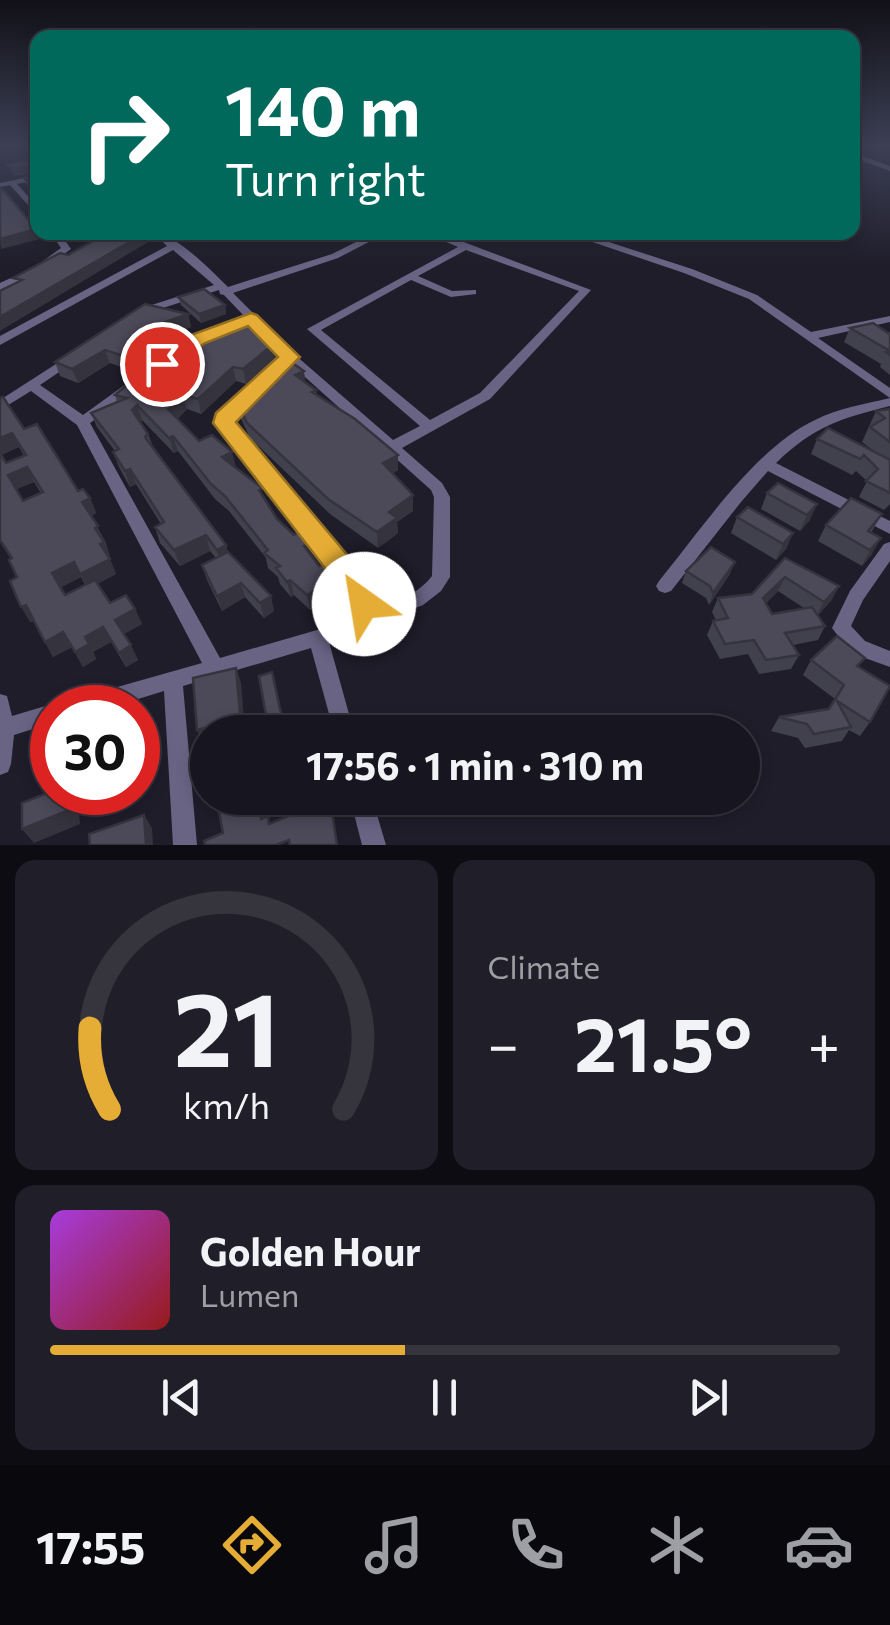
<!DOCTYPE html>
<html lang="en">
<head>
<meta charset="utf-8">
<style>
  :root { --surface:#171620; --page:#201f29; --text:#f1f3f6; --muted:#9e9fa5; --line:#36353e; --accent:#e5ad35 }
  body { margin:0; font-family:Commissioner,sans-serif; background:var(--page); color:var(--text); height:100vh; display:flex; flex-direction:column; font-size:38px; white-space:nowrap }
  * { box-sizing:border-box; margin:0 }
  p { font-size:32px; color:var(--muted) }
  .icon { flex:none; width:55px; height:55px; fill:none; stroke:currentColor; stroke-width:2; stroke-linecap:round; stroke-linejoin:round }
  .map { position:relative; height:845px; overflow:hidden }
  .side { display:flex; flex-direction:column; gap:15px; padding:15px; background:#0d0c12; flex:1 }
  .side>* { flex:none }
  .banner { position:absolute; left:30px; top:30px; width:830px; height:210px; border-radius:20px; box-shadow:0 5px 15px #0003,0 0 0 2px var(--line); background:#00695c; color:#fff; overflow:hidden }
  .speed { position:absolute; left:30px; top:685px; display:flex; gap:20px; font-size:50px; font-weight:700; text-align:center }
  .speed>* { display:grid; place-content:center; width:130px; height:130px; border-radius:50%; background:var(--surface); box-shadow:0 5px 15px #0003,0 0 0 2px var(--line); line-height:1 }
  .speed .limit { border:15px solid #d22; background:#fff; color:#111 }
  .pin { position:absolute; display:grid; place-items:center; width:85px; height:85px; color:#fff; margin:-42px; border:5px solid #fff; border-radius:50%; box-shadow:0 2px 10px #0007 }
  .me { position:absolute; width:110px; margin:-55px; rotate:328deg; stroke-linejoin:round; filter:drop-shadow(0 0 8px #0008) }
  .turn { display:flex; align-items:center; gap:35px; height:210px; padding:0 30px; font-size:45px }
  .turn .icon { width:130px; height:130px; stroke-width:2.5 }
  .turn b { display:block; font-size:70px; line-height:85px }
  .big { font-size:75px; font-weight:700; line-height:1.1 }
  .side .card { flex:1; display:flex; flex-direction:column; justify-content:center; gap:15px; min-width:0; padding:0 35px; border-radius:20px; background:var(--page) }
  .side .dial { align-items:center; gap:0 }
  .dial svg { height:260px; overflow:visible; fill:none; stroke:var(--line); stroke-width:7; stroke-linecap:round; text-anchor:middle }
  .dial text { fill:var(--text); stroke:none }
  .song { display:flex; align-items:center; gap:30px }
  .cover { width:120px; height:120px; border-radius:15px; background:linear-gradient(135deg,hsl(280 70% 55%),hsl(0 70% 35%)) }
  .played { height:10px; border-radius:5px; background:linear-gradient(90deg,var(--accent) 45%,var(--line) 45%) }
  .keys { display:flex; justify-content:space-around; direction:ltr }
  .heat { display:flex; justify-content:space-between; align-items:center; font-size:55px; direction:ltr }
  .side .tiles { flex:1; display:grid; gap:15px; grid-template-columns:1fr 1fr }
  .card:last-child { grid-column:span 2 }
  .trip { position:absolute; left:190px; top:715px; width:570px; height:100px; border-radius:50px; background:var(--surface); box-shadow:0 5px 15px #0003,0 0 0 2px var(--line); font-weight:700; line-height:100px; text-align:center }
  .dock { display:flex; height:160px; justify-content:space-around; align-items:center; background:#09090d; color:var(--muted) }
  .dock .icon { width:70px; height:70px }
  .dock .on { color:var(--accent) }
  .dock b { font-size:45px; color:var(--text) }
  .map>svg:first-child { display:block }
</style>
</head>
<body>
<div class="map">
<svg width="890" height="845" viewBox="0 0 890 845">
  <rect width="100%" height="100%" fill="#1f1d2a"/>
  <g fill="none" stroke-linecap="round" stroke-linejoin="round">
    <!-- street -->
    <g fill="#696484" fill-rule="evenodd">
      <polygon points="852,152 890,166 890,171 852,157"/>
      <polygon points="38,175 38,180 17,184 38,207 38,216 10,185 0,187 0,183"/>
      <polygon points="50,232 59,232 71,249 47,266 42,263 43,261 61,248"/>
      <path d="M152 232C174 232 212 271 228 287L332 254 376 232H388L338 258 233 293 294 354 393 440 420 426 307 329 458 247 423 232H437L591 290 490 399 402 448 442 483 450 497V577L441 591 423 605 329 642 354 732H334L311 648 183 686 197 845H173L164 691 109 708H65L68 701 75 699 202 663 77 425 31 391 0 410V400L70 355 76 359 74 362 40 385 83 415 126 384H136L137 387 136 390 90 423 220 658 317 630 353 617 355 604 351 592 217 423 219 415 274 364 278 363 284 367 231 419V422L365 584 373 604 372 610C395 603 417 595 432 576L434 497 431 490 286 360 224 295 220 294 219 290 141 315H133V311L214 285 173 250 0 345V336L167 246ZM466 250 579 291 480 393 430 420 321 330 411 280 451 297 476 294V290L452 291 418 276Z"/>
      <polygon points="563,232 578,232 692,269 757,295 811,332 890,316 890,322 818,338 890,388 890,398 749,299 684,273"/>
      <polygon points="28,270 33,273 32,275 0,290 0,283"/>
      <polygon points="242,319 248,322 246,324 201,343 193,343 191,340"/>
      <path d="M890 398V406C841 418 813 427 776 463L890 521V534L768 471 741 502 671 591 665 593 659 591 656 586 659 581C701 530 755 448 815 420 839 408 865 404 890 398Z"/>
      <polygon points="890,542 890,561 863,600 851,626 865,641 890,651 890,667 851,653 832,628 850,591 884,544"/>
      <polygon points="0,694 7,696 12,716 52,704 59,708 52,708 52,723 14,735 11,764 8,772 0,775"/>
      <polygon points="350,798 372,798 386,845 362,845"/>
    </g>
  </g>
  <!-- wall -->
  <g fill="#41404d" fill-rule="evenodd">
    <polygon points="38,174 38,195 27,186 24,178"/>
    <polygon points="178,297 225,305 226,314 201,323 181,305"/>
    <polygon points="188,314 191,327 166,337 168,346 134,372 110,363 78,383 60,376 55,362"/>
    <polygon points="850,328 890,333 890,375 880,367 881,364 844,342"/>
    <polygon points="278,357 246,384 236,381 201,414 187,409 177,419 199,441 236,467 265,499 277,519 310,554 340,591 310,610 294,595 291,597 280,584 278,577 268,568 266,558 229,511 215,499 178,451 174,453 142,420 140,422 148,434 153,447 226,545 228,552 274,611 264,618 245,597 222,611 207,580 202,565 216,558 210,551 180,566 160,543 155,527 161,524 136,484 130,487 119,467 113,452 115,451 97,427 91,413 117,402 115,395 157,368"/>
    <polygon points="267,375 305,382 316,390 317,396 398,455 398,470 392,474 413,511 397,522 398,533 378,548 330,514 250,438 240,416 237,401 268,384"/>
    <path d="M0 398 78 491 90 498 96 513 91 516 105 541 110 557 109 558 116 574 98 583 110 603 135 609 142 624 124 634 138 660 126 667 111 642 93 652 96 659 83 667 72 647 53 657 34 621 30 622 11 559 0 542ZM19 447 24 456 6 463 1 455ZM34 482 41 493 23 501 16 489ZM81 577 85 585 65 595 61 587Z"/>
    <polygon points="890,409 890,504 884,510 859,497 867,481 856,471 852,475 811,454 817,439 874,451 862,442 876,411"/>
    <polygon points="778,483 810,520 800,531 761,509 767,493"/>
    <polygon points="882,514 871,533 872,554 862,566 818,541 826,525"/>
    <polygon points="737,517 793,533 786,549 776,560 731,533"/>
    <path d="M785 558 839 586 831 601 818 615 825 626 818 640 793 645 799 655 791 669 759 674 748 654 720 659 707 635 713 621 716 620 712 612 718 598 752 594ZM778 591 804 608 772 614 766 603Z"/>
    <polygon points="686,571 730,574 709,605 706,598 682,583"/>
    <polygon points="811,660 859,667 870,722 860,736 849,730 842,741 805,748 798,738 771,731 779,717 829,709 835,699 803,675"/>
  </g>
  <!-- shaded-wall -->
  <g fill="#35343e">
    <polygon points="38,164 38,173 14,176 11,168"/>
    <polygon points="36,229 40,239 1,249 0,239"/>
    <polygon points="76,232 103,232 78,240"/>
    <polygon points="145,233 148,242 0,331 0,317"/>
    <polygon points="225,305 226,314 201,323 199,314"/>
    <polygon points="188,314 191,327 166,336 168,346 134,372 130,358 149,328"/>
    <polygon points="275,343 278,357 246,384 243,369"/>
    <polygon points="105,350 110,363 78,383 72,369"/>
    <polygon points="233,367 236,381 201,414 198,399"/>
    <polygon points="304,371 306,386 295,375"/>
    <polygon points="182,395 187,409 173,424 168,409"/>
    <polygon points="137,405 142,420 137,425 132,410"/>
    <polygon points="12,433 19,447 0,455 0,438"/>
    <polygon points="173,436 178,451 174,453 169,438"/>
    <polygon points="232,452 236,467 222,457"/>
    <polygon points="398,455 398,470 384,478 383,463"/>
    <polygon points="27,467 34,482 15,490 8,475"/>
    <polygon points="130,469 136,484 130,487 125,471"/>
    <polygon points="413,495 413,511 397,522 398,533 378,548 377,532 389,512"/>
    <polygon points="90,498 96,513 89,517 82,502"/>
    <polygon points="817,504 810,520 800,531 807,515"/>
    <polygon points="793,533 786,549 776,560 783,544"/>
    <polygon points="206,535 210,551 180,566 174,550"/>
    <polygon points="881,538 872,554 862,566 870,550"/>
    <polygon points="104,542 110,557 106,559 100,544"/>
    <polygon points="226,545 230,560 221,565 217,550"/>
    <polygon points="110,559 116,574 88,589 80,574"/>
    <polygon points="74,562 81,577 60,588 52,573"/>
    <polygon points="735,562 730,574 709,605 713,593"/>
    <polygon points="338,576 340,591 310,610 307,595"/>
    <polygon points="785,577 778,591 757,612 763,598"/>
    <polygon points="290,580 294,595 291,597 287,582"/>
    <polygon points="241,583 245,597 222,611 217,596"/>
    <polygon points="839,586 831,601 816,617 824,602"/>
    <polygon points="271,596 274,611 264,618 260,603"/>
    <polygon points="26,605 34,620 30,622 21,607"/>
    <polygon points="135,609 142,624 122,635 115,620"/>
    <polygon points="103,627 111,642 93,652 96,659 83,667 75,652 85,637"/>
    <polygon points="63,632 72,647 53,657 45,642"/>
    <polygon points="131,645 138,660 126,667 119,653"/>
    <polygon points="236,668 241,683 245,732 241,725"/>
    <polygon points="138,716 145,730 145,789 138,791"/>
    <polygon points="217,725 220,732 208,732 208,744 203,745 197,730"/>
    <polygon points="68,792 73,792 78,800 80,824 34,843 22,829"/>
    <polygon points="80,792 133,792 88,804"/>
    <polygon points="144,815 152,828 153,845 146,845"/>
  </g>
  <!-- building -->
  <g fill="#4c4a59" stroke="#35343e" stroke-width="2.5" fill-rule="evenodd">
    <polygon points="38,158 38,164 11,168 7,165"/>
    <polygon points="38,174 38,189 24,178"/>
    <polygon points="0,188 4,191 36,229 0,239"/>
    <polygon points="109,232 145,233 0,317 0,291 22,280 13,278 60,253 68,255"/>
    <polygon points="204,289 225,305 199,314 178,297"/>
    <polygon points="145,304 188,314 149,328 165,333 130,358 105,350 72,369 55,362"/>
    <polygon points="240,317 253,320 275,343 243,369 233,367 198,399 182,395 168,409 199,441 212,435 232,452 222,457 262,488 259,490 277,519 294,535 300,531 308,544 304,546 319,566 326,563 338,576 307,595 290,580 287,582 276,568 280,566 264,553 268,550 225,496 211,484 173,436 169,438 137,405 132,410 148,434 145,437 226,545 217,550 206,535 174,550 155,527 164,522 130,469 125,471 113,452 119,449 91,413 127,398 115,395 150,366 157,368 192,337 204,331 219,334"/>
    <polygon points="873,323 888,333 890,333 890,355 886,352 890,351 850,328"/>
    <polygon points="288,360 304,371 295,375 316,390 312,392 355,419 398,455 383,463 413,495 389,512 397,518 377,532 328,499 247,423 237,401 274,381 267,375"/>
    <path d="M3 397 24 429 37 424 78 491 83 489 90 498 82 502 98 526 95 528 104 542 100 544 110 559 80 574 74 562 52 573 65 595 95 580 110 603 126 595 135 609 115 620 131 645 119 653 103 627 85 637 89 644 75 652 63 632 45 642 26 605 21 607 17 598 10 581 17 577 9 560 12 558 0 540V453L6 463 26 455 12 433 0 438V398ZM27 467 43 492 23 501 8 475Z"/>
    <polygon points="890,409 890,442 870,427 885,418 876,411"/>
    <polygon points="828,428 890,460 890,493 866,481 878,469 864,455 860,459 817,439"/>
    <polygon points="778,483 817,504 807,515 767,493"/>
    <polygon points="851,498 882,514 868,531 881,538 870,550 826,525"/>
    <polygon points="748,507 793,533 783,544 737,517"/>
    <polygon points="711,547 735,562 713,593 710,586 686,571"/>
    <polygon points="228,552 271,596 260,603 241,583 217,596 202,565"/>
    <polygon points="785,558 839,586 824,602 785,577 763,598 772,614 812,607 825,626 785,633 799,655 766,660 754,640 725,644 713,621 728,618 718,598 752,594"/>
    <polygon points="837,636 865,658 857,666 890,686 870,722 837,701 851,727 814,734 807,724 779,717 829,709 844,685 811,660"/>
    <polygon points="236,668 241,725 245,724 245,732 217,732 217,725 197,730 193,678"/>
    <polygon points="272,672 285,732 269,732 259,676"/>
    <polygon points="52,791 68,792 69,810 22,829 22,803"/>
    <polygon points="226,798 257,798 261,819 268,816 269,824 291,815 288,798 304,798 307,808 330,799 337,845 290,845 289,840 276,845 205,845 204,841 223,833 217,801"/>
    <polygon points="144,815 146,845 90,845 89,834"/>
  </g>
  <!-- sky -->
  <linearGradient id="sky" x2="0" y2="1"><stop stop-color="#111017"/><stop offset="0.55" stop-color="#3c4055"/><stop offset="1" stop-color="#3c4055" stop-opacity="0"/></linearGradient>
  <rect width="890" height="265" fill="url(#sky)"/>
  <!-- route -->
  <polygon fill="#e5ad35" stroke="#957022" stroke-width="2.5" points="251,313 257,315 300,357 236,422 369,581 378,604 374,613 364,616 353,613 345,594 213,423 216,413 278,357 248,326 205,343 169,369 155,369 152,364 191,335"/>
</svg>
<div class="speed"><div class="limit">30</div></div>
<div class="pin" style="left:162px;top:364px;background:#d93025"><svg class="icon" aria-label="arrive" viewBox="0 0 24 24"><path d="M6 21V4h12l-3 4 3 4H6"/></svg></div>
<svg class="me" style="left:364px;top:604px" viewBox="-20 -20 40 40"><circle r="19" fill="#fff"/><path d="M0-13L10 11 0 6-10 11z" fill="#e5ad35"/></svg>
<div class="trip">17:56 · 1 min · 310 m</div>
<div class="banner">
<div class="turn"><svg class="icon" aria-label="right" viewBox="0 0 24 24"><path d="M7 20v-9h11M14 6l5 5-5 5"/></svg><div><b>140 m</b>Turn right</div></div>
</div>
</div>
<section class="side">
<div class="tiles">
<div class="card dial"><svg viewBox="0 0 100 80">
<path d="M14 69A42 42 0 1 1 86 69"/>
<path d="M14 69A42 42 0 0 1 8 44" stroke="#e5ad35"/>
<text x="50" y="56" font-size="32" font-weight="700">21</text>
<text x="50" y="72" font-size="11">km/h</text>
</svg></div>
<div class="card"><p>Climate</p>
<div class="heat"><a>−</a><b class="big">21.5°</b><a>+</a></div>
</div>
<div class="card">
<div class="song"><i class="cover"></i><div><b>Golden Hour</b><p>Lumen</p></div></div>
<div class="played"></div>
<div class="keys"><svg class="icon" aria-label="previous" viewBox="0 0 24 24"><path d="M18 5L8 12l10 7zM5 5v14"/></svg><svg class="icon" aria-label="pause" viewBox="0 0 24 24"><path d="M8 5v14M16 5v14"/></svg><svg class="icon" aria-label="next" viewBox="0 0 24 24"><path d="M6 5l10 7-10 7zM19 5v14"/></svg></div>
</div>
</div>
</section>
<nav class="dock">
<b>17:55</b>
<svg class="icon on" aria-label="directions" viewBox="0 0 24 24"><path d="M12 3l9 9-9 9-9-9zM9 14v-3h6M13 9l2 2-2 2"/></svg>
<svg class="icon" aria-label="music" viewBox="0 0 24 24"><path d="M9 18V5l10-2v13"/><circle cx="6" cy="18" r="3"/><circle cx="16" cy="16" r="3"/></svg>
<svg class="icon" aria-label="phone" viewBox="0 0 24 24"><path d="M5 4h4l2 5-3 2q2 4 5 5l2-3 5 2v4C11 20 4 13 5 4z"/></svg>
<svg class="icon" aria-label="climate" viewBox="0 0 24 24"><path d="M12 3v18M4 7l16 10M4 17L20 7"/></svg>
<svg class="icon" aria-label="car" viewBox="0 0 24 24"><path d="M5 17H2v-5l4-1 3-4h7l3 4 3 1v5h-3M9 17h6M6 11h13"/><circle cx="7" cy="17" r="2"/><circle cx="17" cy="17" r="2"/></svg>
</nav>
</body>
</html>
